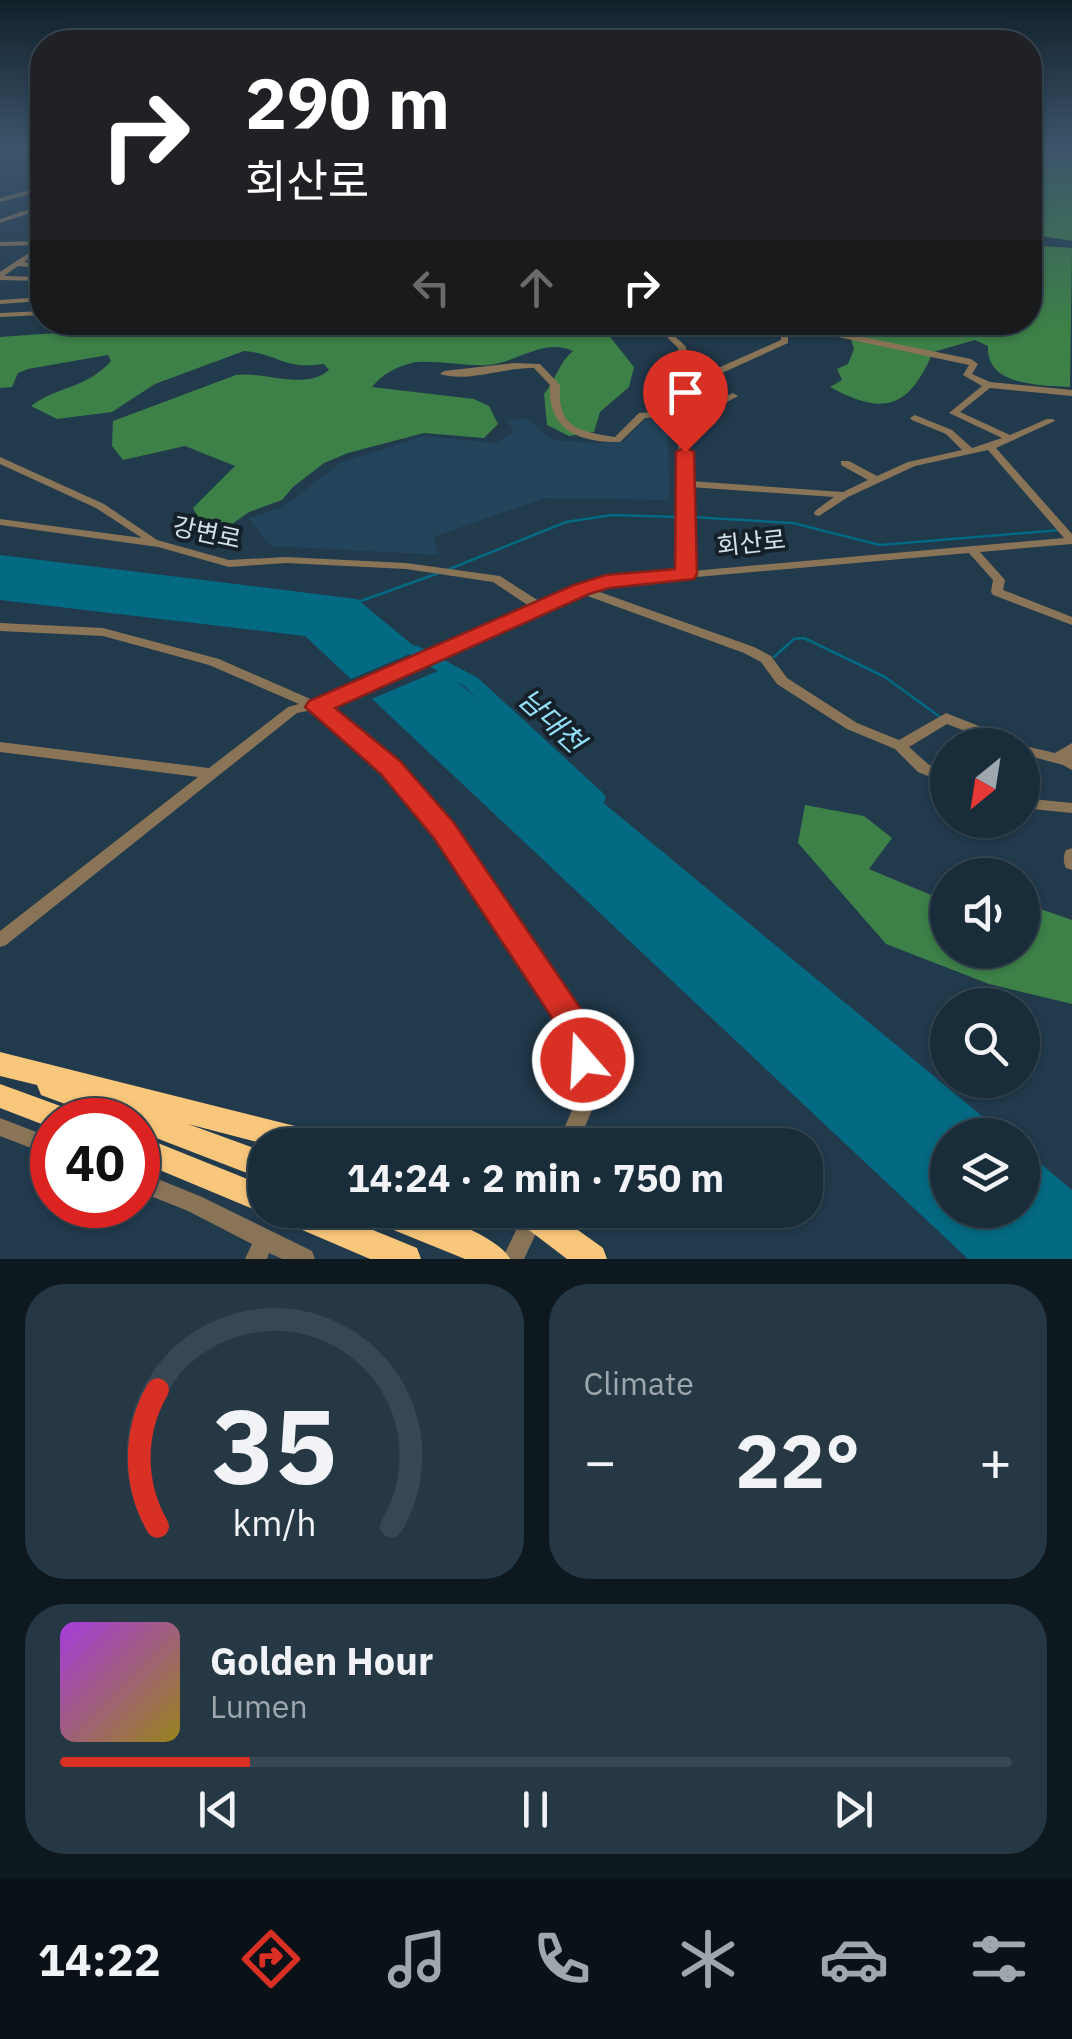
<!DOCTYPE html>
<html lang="en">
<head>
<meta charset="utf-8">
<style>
  :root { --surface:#192c39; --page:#263844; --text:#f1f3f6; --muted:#9fa7ae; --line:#374853; --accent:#d93025 }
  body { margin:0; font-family:"IBM Plex Sans","Noto Sans KR",sans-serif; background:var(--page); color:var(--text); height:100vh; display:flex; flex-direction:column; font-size:38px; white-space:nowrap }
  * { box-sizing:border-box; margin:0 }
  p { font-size:32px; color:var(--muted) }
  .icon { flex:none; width:55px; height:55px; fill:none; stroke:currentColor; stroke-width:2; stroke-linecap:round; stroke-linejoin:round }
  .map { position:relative; height:1259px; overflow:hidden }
  .drawer { display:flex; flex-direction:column; gap:25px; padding:25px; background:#0e181f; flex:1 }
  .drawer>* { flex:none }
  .hud { position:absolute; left:30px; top:30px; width:1012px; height:305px; border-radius:40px; box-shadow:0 2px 8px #0004,0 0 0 2px var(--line); background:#202124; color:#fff; overflow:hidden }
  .needle { width:65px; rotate:210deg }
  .buttons { position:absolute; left:930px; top:728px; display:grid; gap:20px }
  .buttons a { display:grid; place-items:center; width:110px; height:110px; border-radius:50%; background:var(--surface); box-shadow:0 2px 8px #0004,0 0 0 2px var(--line); font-size:50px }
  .speed { position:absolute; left:30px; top:1098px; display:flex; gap:20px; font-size:50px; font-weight:700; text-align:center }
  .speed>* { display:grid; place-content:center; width:130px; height:130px; border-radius:50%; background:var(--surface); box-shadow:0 2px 8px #0004,0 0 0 2px var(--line); line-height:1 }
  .speed .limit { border:15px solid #d22; background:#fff; color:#111 }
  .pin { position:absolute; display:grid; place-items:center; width:85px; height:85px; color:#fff; margin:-102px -42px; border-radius:50% 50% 50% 0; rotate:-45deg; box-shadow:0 0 10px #0007 }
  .pin .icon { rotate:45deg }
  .me { position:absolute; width:110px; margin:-55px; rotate:341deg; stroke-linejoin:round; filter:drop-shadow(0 0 8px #0008) }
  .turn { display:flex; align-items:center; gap:35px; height:210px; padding:0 50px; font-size:45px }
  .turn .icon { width:130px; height:130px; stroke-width:2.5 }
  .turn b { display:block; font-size:70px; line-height:85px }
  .lanes { display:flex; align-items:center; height:95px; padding:0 50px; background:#0003; justify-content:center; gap:50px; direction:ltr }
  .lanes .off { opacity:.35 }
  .big { font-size:75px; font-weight:800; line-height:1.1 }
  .drawer .card { flex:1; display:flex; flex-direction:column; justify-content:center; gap:15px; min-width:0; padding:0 35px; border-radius:40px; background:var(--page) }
  .drawer .dial { align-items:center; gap:0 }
  .dial svg { height:260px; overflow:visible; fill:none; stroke:var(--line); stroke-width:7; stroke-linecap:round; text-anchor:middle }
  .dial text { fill:var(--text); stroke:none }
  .song { display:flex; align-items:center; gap:30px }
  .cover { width:120px; height:120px; border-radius:15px; background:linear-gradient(135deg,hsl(280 70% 55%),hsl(50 70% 35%)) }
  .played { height:10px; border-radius:5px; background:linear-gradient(90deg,var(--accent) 20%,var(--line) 20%) }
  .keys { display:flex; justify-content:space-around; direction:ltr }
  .heat { display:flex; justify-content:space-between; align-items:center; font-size:55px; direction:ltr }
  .drawer .tiles { flex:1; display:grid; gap:25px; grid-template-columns:1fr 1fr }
  .card:last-child { grid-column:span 2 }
  .trip { position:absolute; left:248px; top:1128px; width:575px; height:100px; border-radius:40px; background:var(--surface); box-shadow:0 2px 8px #0004,0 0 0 2px var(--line); font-weight:800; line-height:100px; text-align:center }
  .menu { display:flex; height:160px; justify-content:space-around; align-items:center; background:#0a1217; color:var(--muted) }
  .menu .icon { width:70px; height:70px }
  .menu .selected { color:var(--accent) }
  .menu b { font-size:45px; color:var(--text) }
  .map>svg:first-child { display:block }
</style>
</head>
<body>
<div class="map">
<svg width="1072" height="1259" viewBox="0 0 1072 1259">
  <rect width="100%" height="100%" fill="#213a4c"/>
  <!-- built -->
  <polygon fill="#23445a" points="527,418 552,440 598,443 622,442 646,419 668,418 669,500 545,498 433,537 439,555 271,546 248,518 283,507 340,463 423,436 496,443 514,432 507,420"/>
  <!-- forest -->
  <g fill="#3d8048">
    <polygon points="1030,149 1072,149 1072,241 1030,234"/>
    <path d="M1030 236 1042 246 1072 248 1070 387C1040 385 986 386 988 346L975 340 933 352C909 409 883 416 830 387L842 380 837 369 848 364 854 349 851 339 869 333 875 326 872 323 1030 322Z"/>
    <path d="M102 323H599L634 367 629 387 600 412 594 432 569 436 547 425 544 394C555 381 560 361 573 351 545 338 519 361 490 365 468 367 428 359 412 363 395 367 383 374 372 387L474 399 489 406 498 424 484 438 424 433 348 453 324 463 293 487 282 500 249 512 215 536 201 523 193 508 235 466 185 446 123 460 112 446 113 421 236 375C265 371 305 391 329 370L324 364C282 370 280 354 244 351L155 384 112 412 57 419 31 406C59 385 86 389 111 361L108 355 28 369 18 373 12 387 0 388V337L71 332Z"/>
    <polygon points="805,805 864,816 892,838 869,869 938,898 947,898 948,950 1022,950 1023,903 1072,920 1072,1004 989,984 886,944 798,843"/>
  </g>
  <!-- water -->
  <polygon fill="#046982" points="0,555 357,599 1005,1135 948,1135 948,1210 1022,1210 1023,1149 1072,1190 1072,1259 968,1259 305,636 0,600"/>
  <!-- pier -->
  <polygon fill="#213a4c" points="424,648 447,667 367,701 346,681"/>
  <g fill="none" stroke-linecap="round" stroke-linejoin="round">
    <!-- stream -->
    <g stroke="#046982" stroke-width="2.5">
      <polyline points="692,517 793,523 880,545 1061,530"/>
      <polyline points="447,570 566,522 612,515 679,517"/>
      <polyline points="358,602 439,573"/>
      <polyline points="774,657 794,639 804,638 885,677 940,717"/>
    </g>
    <!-- river -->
    <polygon fill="#046982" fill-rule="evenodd" points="416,645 478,678 603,793 606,798 603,803 589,803 464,686 410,655 407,651"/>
    <!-- minor -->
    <g fill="#897457" fill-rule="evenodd">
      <polygon points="0,149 5,149 0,151"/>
      <polygon points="42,187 42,191 0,202 0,198"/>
      <polygon points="42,205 42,209 0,223 0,219"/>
      <polygon points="42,241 42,250 24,262 42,264 42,268 18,266 4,276 42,277 42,281 0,280 0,272 41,245 0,246 0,242"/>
      <polygon points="42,297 42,301 0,304 0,300"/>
      <polygon points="42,311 42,315 0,317 0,313"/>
      <path d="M631 322C653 322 672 331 686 347L687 365 718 368 781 340V332L818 322H828L819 328 971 359 978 364 972 374 990 382 1072 390V396L990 388 960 412 1010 435 1047 419H1053L1055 421 996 448 1072 534V544L980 552 1005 580 1003 590 1072 617V625L993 595 991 592 993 580 969 553 607 585 594 590 754 647 771 656 787 678 857 723 899 740 946 713 1019 742 1021 745 1055 753 1072 743V770L1063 765 1022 754V745H1001L947 724 909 747 928 764 948 773V784L918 772 895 749 847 729 777 684 761 662 744 653 582 594 338 704 326 707 395 764 449 826 583 1025 599 1094 577 1145H557L579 1094 568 1033 439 834 385 772 313 710 297 713 6 945 0 947V931L198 777 0 752V742L209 768 288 707 299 704 209 665 103 636 0 631V623L103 628 219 659 315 701 329 697 532 608 493 582 406 569 286 563 229 567 158 547 0 525V519L142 538 96 508 0 464V457L104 504 157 540 229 560 286 557 406 563 500 576 542 603 578 587 606 578 680 572 678 416 645 418 620 442C581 443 547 431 550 385L534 368C505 367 466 383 440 374L444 371 514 363 540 364 560 385C557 428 578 431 615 437L639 413 678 410V348L667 337ZM810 331 969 365 963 375 982 386 949 413 1002 438 972 448 952 430 915 415 910 418 912 420 946 434 962 450 908 462 877 476 849 461H841V465L868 480 843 492 690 481 688 423 738 396 733 393 716 401 687 397V370L722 373 788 343V335ZM688 402 708 405 688 416ZM988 450 1064 538 692 571 690 487 834 497 815 511 814 513 815 515 819 516 848 497 915 466Z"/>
      <polygon points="1022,798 1072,803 1072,813 1022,808"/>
      <path d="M1072 848V870L1066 868C1063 862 1063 856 1066 850Z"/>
      <polygon points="0,1118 52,1138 52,1156 0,1136"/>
      <polygon points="138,1171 202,1197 312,1251 315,1259 282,1259 269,1253 267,1259 245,1259 252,1244 188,1211 138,1191"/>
      <polygon points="526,1210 547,1210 524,1259 502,1259"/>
    </g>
    <!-- highway -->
    <g fill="#f9c77b" fill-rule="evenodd">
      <polygon points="0,1052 319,1132 329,1136 333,1145 268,1145 188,1124 265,1152 265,1180 138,1131 138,1120 108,1120 41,1095 37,1085 0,1076"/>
      <polygon points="0,1084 74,1111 78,1120 52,1120 52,1128 0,1108"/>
      <polygon points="138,1135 265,1186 265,1210 324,1210 417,1248 421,1259 370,1259 279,1220 275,1210 265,1214 138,1161"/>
      <path d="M365 1210C380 1210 397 1209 413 1210 435 1212 502 1239 510 1259H465L369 1220Z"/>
      <polygon points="503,1210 550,1210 603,1248 607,1259 567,1259 525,1227 507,1220"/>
    </g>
  </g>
  <!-- sky -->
  <linearGradient id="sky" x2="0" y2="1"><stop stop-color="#12202a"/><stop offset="0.46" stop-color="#3d556c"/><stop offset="1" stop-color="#3d556c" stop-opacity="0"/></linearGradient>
  <rect width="1072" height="325" fill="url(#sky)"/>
  <!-- route -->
  <polygon fill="#d93025" stroke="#8d1f18" stroke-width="2.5" points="685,447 694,452 697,574 694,579 609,588 589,594 335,708 400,761 454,823 589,1021 600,1060 595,1071 583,1076 571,1071 561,1034 549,1013 434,838 381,774 305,707 309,701 574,585 606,575 675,569 676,452"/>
  <g text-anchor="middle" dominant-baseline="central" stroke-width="8" stroke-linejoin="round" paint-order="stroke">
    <!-- street labels -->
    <g font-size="25" fill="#d1e0eb" stroke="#152028">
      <text transform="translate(207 532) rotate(12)">강변로</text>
      <text transform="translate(751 542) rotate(-6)">회산로</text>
    </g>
    <!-- water labels -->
    <g font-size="28" font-style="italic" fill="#93e0fa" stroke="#152028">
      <text transform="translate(552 720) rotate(43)">남대천</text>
    </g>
  </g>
</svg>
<div class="buttons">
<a><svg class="needle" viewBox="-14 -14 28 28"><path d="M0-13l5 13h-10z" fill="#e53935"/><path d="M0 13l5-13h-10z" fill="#9fa7ae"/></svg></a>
<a><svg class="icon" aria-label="sound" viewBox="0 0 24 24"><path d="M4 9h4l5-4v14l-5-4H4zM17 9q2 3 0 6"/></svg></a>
<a><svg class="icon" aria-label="search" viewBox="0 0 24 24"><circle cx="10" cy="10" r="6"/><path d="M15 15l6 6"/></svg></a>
<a><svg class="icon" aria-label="layers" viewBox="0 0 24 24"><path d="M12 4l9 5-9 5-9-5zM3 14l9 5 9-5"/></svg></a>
</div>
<div class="speed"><div class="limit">40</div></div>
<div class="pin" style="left:685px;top:452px;background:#d93025"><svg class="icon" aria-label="arrive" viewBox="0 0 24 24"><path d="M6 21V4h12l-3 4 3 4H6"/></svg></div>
<svg class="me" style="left:583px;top:1060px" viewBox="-20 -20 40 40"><circle r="17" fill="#d93025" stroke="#fff" stroke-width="3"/><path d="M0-11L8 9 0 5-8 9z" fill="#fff"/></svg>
<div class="trip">14:24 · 2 min · 750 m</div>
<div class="hud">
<div class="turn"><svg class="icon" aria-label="right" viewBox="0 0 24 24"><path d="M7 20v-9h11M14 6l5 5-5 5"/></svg><div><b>290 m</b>회산로</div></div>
<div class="lanes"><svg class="icon off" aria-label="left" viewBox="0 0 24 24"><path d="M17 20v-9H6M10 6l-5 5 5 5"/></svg><svg class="icon off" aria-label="ahead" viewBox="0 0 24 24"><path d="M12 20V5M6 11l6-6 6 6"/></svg><svg class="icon" aria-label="right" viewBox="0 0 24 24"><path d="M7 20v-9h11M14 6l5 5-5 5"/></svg></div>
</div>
</div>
<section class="drawer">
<div class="tiles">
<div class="card dial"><svg viewBox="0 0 100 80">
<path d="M14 69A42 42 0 1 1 86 69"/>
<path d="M14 69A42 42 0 0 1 14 27" stroke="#d93025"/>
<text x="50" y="56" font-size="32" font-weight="700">35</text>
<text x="50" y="72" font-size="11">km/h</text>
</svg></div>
<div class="card"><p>Climate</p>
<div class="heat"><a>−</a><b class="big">22°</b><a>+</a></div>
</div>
<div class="card">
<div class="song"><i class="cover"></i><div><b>Golden Hour</b><p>Lumen</p></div></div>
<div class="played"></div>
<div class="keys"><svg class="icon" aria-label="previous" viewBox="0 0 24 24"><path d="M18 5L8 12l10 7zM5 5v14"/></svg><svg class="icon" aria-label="pause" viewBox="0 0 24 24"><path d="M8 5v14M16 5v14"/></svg><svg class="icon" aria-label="next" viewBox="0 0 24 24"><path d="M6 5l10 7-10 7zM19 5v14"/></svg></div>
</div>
</div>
</section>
<nav class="menu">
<b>14:22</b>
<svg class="icon selected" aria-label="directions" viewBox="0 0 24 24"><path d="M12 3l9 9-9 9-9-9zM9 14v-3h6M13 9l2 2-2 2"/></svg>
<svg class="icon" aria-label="music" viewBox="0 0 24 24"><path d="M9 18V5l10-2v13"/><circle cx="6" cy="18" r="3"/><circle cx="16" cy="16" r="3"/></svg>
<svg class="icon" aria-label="phone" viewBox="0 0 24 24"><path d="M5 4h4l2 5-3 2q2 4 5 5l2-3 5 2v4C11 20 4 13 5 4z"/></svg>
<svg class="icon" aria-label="climate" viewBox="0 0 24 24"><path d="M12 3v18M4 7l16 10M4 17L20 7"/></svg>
<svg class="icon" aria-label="car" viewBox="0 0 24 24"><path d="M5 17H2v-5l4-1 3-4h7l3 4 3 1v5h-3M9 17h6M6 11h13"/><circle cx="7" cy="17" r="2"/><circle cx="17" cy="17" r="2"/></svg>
<svg class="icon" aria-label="filters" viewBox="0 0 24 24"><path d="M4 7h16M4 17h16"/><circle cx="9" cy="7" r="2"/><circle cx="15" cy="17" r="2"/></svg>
</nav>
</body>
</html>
